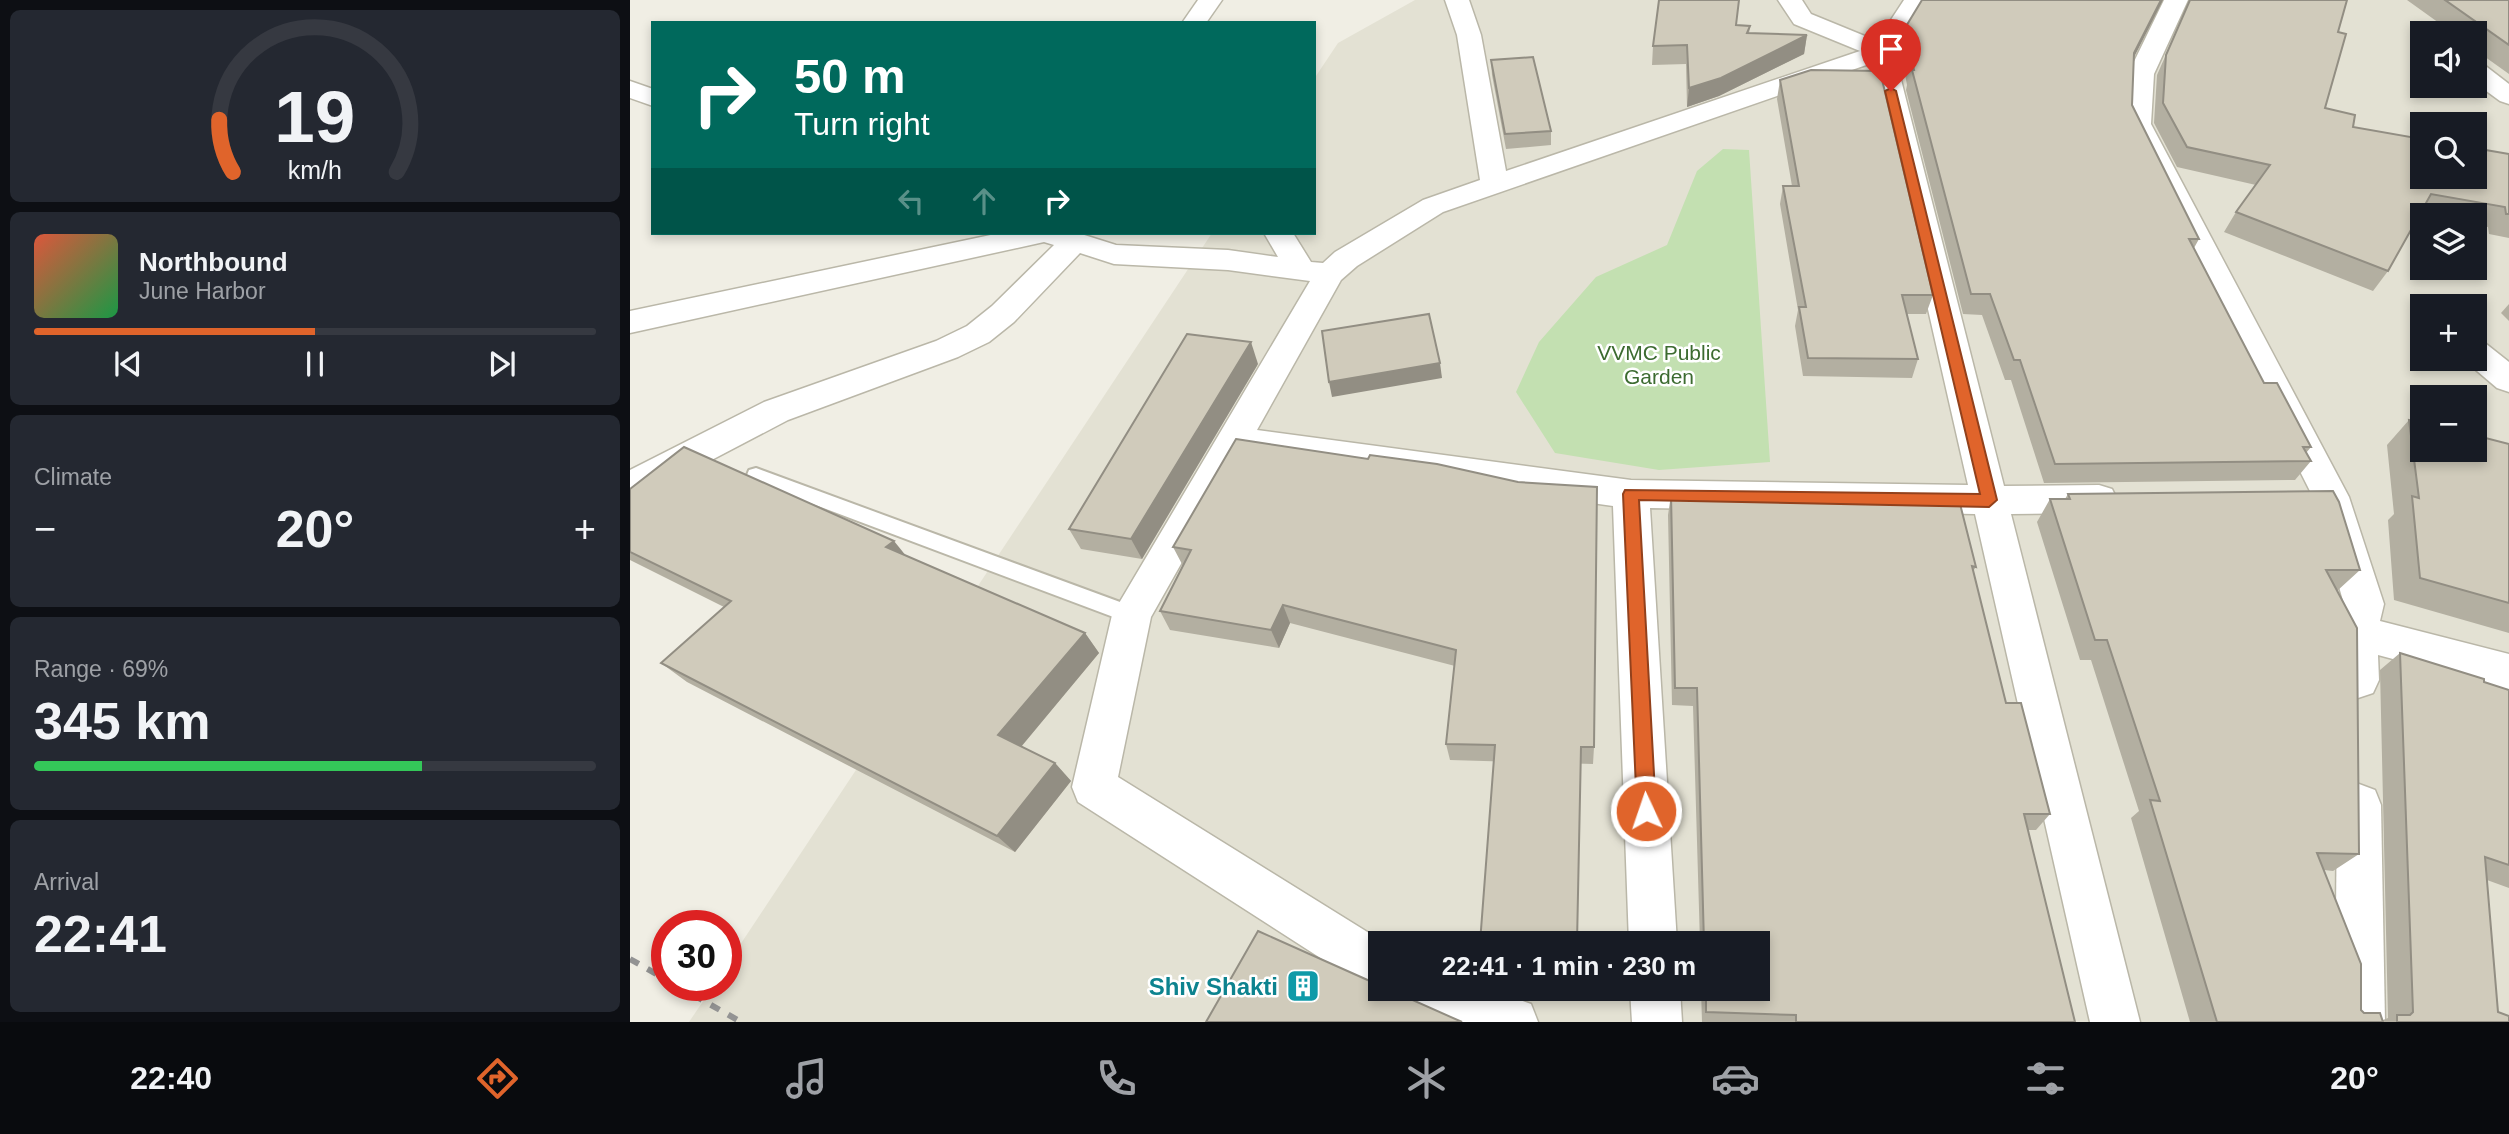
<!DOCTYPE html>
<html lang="en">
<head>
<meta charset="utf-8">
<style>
  :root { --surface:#171b24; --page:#242831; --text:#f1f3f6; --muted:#9ea1a6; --line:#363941; --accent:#e0642b }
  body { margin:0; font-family:Arial,sans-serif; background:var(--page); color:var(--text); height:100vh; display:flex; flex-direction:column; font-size:26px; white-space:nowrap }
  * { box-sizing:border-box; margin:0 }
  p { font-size:23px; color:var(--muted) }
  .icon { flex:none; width:38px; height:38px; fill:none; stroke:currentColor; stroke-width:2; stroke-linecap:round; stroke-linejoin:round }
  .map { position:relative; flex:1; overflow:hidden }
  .panel { display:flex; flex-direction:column; gap:10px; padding:10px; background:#0d0f14; width:630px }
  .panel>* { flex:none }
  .hud { position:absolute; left:21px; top:21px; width:665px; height:214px; border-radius:0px; box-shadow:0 4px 10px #0003; background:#00695c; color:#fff; overflow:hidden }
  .fabs { position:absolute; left:1780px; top:21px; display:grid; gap:14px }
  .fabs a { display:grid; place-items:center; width:77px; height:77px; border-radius:0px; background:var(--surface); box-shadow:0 4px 10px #0003; font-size:35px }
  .speed { position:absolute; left:21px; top:910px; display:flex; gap:14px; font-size:35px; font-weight:700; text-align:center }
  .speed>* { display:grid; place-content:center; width:91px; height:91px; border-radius:50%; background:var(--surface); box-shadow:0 4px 10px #0003; line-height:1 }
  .speed .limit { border:10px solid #d22; background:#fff; color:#111 }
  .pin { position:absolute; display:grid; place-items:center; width:60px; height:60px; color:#fff; margin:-72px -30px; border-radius:50% 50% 50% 0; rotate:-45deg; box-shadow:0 0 7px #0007 }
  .pin .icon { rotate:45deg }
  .me { position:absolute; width:77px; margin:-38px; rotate:357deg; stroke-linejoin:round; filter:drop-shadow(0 0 5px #0008) }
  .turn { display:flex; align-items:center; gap:24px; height:147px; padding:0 28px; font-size:32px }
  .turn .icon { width:91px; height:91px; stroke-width:2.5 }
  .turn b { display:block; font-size:49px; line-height:60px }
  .lanes { display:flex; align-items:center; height:66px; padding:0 28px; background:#0003; justify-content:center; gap:35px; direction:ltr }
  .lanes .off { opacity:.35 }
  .big { font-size:52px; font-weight:700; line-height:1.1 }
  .panel .widget { flex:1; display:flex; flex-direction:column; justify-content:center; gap:10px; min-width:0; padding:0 24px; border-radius:10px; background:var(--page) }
  .panel .dial { align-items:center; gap:0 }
  .dial svg { height:182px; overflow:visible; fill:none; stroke:var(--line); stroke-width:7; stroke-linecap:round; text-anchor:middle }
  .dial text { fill:var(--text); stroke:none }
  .song { display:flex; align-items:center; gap:21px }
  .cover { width:84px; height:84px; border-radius:10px; background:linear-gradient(135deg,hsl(10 70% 55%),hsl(140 70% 35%)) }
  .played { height:7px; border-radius:4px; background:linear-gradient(90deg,var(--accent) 50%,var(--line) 50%) }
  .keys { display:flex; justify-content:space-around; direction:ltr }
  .heat { display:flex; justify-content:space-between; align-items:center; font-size:38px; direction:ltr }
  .charge { height:10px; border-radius:5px; background:linear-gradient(90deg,#34c759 69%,var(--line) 0) }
  .trip { position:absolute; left:738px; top:931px; width:402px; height:70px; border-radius:0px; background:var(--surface); box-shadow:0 4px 10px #0003; font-weight:700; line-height:70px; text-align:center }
  .dock { display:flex; height:112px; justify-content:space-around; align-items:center; background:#090b0e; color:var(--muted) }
  .dock .icon { width:49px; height:49px }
  .dock .on { color:var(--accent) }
  .dock b { font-size:32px; color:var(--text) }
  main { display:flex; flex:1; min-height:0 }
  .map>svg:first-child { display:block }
</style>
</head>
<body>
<main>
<section class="panel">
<div class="widget dial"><svg viewBox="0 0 100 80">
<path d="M14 69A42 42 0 1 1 86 69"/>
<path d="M14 69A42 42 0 0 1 8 46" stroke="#e0642b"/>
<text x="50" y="56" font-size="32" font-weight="700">19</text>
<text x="50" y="72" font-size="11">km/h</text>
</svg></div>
<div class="widget">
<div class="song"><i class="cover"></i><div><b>Northbound</b><p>June Harbor</p></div></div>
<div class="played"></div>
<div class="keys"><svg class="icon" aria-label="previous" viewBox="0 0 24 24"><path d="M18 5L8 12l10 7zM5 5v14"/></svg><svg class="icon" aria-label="pause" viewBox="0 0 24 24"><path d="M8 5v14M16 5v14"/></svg><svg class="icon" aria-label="next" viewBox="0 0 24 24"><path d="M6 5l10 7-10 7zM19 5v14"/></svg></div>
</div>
<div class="widget"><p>Climate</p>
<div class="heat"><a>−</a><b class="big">20°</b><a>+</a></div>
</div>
<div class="widget"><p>Range · 69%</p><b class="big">345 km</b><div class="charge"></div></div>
<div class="widget"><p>Arrival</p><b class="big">22:41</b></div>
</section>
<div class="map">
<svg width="1879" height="1022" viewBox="0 0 1879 1022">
  <rect width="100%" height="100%" fill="#f0eee4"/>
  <!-- residential -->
  <path fill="#e3e1d3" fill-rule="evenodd" d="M785 0H1879V1022H59L84 985H96V966L582 233H684V79L708 43ZM1792 33H1844V86H1792ZM1792 124H1844V177H1792ZM1792 215H1844V268H1792ZM1792 306H1844V359H1792ZM1792 397H1844V450H1792ZM751 943H1129V989H751Z"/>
  <!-- green -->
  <polygon fill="#c3e0b1" points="1093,149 1119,150 1140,462 1029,470 925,453 886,392 909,342 966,277 1037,245 1067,171"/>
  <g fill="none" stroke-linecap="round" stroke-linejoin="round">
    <defs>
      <polygon id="service" points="126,468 509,609 512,615 509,621 502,624 119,480 117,475 119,470"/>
      <g id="minor">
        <polygon points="568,0 592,0 576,23 552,23"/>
        <path d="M815 0H839L851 35 876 171 1230 51 1164 24 1148 0H1172L1181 14 1247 41 1274 0H1298L1264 52 1374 486 1469 485 1482 489 1487 499 1482 509 1469 513 1381 514 1510 1022H1460L1345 514 1020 508 1047 943H999L983 506 613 454 521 617 488 777 755 943H751V989H763L751 994 734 986 448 802 442 787 482 615 680 281 598 270 484 264 450 253 384 322 359 342 328 357 158 420 13 496 0 500V470L134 402 306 341 337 326 362 306 424 245 414 242 0 333V311L370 233H448L486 245 598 250 648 257 634 233H663L681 262 693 263 705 252 793 200 850 180 827 35ZM1242 63 1338 485 1001 480 627 430 711 280 727 266 813 212Z"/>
        <polygon points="1534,0 1558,0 1524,74 1521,124 1719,497 1754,604 1750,621 1879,654 1879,690 1748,655 1749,680 1743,693 1728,698 1713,693 1707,680 1707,632 1714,604 1683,497 1495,124 1498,74"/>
        <polygon points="1844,62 1853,64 1879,84 1879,104 1870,101 1844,82"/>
        <polygon points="0,81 23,89 23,106 0,98"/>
        <polygon points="1844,340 1855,343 1879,362 1879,392 1867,388 1833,359 1844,359"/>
        <polygon points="1729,784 1745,790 1751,805 1755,1022 1705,1022 1707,805 1713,790"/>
        <polygon points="769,989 861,989 901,1004 908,1022 816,1022 776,1007"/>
        <polygon points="1000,989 1050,989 1052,1022 1002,1022"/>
      </g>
    </defs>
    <!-- service casing -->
    <use href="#service" stroke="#bab7a8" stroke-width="4"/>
    <!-- minor casing -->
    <use href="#minor" stroke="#bab7a8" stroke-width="3"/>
    <!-- service -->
    <use href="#service" fill="#fff" fill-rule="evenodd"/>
    <!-- minor -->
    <use href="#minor" fill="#fff" fill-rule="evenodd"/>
    <!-- rail -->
    <g stroke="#939393" stroke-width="6" stroke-dasharray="10 10" stroke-linecap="butt">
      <polyline points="0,959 37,980"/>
      <polyline points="46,985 111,1022"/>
    </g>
  </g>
  <!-- wall -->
  <g fill="#b3afa1">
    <polygon points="1292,0 1533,0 1504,56 1502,105 1569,239 1564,248 1634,383 1681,447 1676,453 1681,461 1665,480 1414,483 1381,380 1375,380 1352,315 1333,314 1276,90 1277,85 1270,47 1275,28"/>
    <polygon points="1560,0 1708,32 1695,108 1723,127 1879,154 1879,238 1859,234 1858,227 1844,225 1844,215 1790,215 1758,271 1743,291 1594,232 1606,212 1626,185 1547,167 1524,123 1527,75"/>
    <polygon points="1777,0 1879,0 1879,74 1844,49 1844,33 1823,33"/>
    <polygon points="1106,25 1120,26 1119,34 1177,35 1174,54 1089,96 1057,107 1056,64 1022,65 1023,46"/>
    <polygon points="861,60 921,131 921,145 876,149 862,75"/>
    <polygon points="1150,80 1303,295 1296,314 1277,314 1288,359 1282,378 1173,376 1165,326 1168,310 1150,204 1153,186 1162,186 1147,99"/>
    <polygon points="1879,304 1879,321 1871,313"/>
    <polygon points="628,364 512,559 451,549 439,529"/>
    <polygon points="1779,420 1879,444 1879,633 1764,600 1758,520 1764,514 1757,445"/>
    <polygon points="606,439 964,747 963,764 820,760 816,744 825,666 660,623 649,648 540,630 530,611 553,566 543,547"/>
    <polygon points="0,489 276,556 455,633 469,653 391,747 425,763 441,781 385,852 57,682 31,663 94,607 0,560"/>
    <polygon points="1203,494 1346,567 1343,571 1376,703 1420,814 1406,830 1398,830 1445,1022 1072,1022 1071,989 1129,989 1129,943 1070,943 1063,706 1042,705 1038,515 1041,495 1201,499"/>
    <polygon points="1438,494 1730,570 1707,591 1729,854 1703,871 1694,870 1731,1010 1734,1013 1753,1020 1758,1018 1750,670 1770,653 1879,690 1879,888 1857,880 1868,1012 1879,1022 1560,1022 1501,818 1509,811 1461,660 1450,660 1407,522 1420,499 1435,499"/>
  </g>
  <!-- shaded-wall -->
  <g fill="#928e83">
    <polygon points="1531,0 1533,0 1496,73 1504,53"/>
    <polygon points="1177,35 1174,54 1089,96 1057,107 1059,88"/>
    <polygon points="621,342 628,364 512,559 501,539"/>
    <polygon points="810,363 812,378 702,397 699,382"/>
    <polygon points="264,541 281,562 256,547"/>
    <polygon points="653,605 660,623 649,648 641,630"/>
    <polygon points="455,633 469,653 385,754 368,735"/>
    <polygon points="425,763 441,781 385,852 367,836"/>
  </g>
  <!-- building -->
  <g fill="#d0cbbb" stroke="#928e83" stroke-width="2">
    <polygon points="1029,0 1109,0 1106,25 1120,26 1117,33 1177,35 1091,78 1059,88 1057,45 1023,46"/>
    <polygon points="1292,0 1531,0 1504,53 1502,105 1569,239 1559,239 1634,383 1647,383 1681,447 1673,447 1681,461 1425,464 1390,360 1384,360 1360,294 1341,294 1282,70 1284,70 1275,28"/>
    <polygon points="1560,0 1717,0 1708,32 1716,34 1695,108 1725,115 1723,127 1792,139 1792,177 1844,177 1844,148 1879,154 1879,214 1876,214 1875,207 1801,194 1758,271 1606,212 1640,165 1557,147 1533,103 1536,55"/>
    <polygon points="1815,0 1879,0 1879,45"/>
    <polygon points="903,57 921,131 875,134 861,60"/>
    <polygon points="1181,70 1250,71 1303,295 1272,295 1288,359 1178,358 1169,307 1176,307 1153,186 1169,186 1150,80"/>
    <polygon points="799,314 810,363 699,382 692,331"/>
    <polygon points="557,334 621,342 501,539 439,529"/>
    <polygon points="1779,420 1792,423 1792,450 1844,450 1844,435 1879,444 1879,603 1790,578 1782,496 1789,498"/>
    <polygon points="606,439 738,459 740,455 807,464 888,482 967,487 964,747 951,747 947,943 850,943 865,745 816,744 826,650 653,605 641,630 530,611 561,550 543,547"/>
    <polygon points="54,447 264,541 256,547 455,633 368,735 425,763 367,836 31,663 101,601 0,552 0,489"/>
    <polygon points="1703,491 1709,502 1730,570 1696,570 1727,628 1729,854 1687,853 1731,964 1731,1010 1734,1013 1750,1013 1753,1022 1587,1022 1520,800 1530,801 1477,640 1465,640 1420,499 1440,499 1438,494"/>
    <polygon points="1203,494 1328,496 1346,567 1342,566 1376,703 1391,703 1420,814 1394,814 1445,1022 1166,1022 1166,1015 1076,1012 1076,989 1129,989 1129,943 1074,943 1067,688 1045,688 1041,495 1204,499"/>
    <polygon points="1770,653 1854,679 1854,682 1879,690 1879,865 1855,857 1868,1012 1879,1016 1879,1022 1767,1022 1767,1015 1780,1015 1783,1012"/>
    <polygon points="628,931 751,986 751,989 758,989 832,1022 576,1022"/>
  </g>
  <!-- route -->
  <polygon fill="#e0642b" stroke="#92411c" stroke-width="2" points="1261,88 1266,91 1367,500 1359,507 1009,500 1026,811 1023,818 1016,820 1010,818 1007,811 993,494 995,490 1350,494 1255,91"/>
  <!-- icons -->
  <defs>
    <symbol id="building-square" viewBox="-11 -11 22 22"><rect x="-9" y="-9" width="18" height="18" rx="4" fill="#0f9aa8" stroke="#fff"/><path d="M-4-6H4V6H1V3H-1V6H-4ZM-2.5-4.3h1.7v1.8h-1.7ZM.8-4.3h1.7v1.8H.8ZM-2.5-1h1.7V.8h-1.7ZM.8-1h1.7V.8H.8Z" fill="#fff"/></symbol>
  </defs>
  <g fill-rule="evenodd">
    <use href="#building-square" x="654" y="967" width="38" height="38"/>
  </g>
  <g text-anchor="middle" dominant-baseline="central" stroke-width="5" stroke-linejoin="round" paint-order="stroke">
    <!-- park labels -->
    <g font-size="21" fill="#3c6b30" stroke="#fff">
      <text x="1029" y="352">VVMC Public<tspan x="1029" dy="24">Garden</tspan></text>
    </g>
    <!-- near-culture labels -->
    <g font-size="24" font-weight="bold" fill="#0d838f" stroke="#fff" text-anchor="end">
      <text x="648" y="986">Shiv Shakti</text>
    </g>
  </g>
</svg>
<div class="fabs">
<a><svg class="icon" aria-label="sound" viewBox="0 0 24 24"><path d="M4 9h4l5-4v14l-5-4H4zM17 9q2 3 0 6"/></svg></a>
<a><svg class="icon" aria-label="search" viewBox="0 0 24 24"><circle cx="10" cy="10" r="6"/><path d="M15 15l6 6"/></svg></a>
<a><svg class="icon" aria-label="layers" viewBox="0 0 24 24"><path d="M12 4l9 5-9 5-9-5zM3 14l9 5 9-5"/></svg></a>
<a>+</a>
<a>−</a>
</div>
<div class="speed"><div class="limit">30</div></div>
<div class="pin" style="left:1261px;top:91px;background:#d93025"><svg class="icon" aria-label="arrive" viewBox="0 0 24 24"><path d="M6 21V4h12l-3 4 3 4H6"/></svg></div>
<svg class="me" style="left:1016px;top:811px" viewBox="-20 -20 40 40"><circle r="17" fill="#e0642b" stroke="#fff" stroke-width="3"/><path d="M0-11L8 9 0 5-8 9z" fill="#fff"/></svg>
<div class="trip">22:41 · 1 min · 230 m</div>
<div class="hud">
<div class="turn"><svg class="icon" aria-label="right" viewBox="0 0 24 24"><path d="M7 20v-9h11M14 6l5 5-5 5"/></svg><div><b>50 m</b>Turn right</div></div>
<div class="lanes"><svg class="icon off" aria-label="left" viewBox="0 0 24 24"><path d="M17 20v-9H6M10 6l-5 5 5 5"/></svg><svg class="icon off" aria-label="ahead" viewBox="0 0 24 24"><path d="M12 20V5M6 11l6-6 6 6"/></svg><svg class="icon" aria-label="right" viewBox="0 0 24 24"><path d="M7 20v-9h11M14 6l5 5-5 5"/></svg></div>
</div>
</div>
</main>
<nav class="dock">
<b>22:40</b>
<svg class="icon on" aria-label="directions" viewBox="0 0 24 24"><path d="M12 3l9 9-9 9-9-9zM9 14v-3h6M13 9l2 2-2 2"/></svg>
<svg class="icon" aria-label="music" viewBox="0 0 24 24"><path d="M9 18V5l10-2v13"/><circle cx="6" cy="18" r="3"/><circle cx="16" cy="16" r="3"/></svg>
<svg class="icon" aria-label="phone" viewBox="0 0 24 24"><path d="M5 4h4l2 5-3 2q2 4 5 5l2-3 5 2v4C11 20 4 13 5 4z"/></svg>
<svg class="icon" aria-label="climate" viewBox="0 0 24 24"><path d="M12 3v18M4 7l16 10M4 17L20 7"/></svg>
<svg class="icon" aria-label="car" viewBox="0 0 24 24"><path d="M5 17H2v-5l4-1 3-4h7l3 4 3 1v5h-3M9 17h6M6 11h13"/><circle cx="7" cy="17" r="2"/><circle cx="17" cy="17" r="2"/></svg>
<svg class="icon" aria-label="filters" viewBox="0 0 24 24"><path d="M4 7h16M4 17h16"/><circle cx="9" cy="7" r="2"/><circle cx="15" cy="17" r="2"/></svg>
<b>20°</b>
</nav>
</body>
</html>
